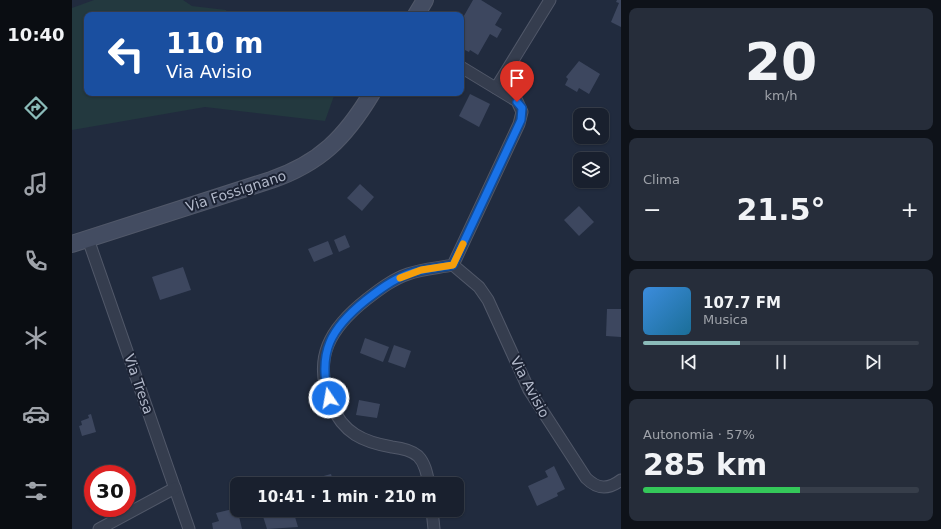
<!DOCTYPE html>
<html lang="it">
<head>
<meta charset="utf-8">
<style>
  :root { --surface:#19202e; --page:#262d3a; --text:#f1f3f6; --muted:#9fa3aa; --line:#373e4a; --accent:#8bbbb9 }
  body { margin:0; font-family:"DejaVu Sans",sans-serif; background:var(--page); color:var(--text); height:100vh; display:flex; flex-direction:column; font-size:15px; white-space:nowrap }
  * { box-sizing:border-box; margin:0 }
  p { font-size:13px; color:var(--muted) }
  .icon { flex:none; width:22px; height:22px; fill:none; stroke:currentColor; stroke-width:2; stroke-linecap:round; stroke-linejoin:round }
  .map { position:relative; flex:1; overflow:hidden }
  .panel { display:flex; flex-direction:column; gap:8px; padding:8px; background:#0e1219; width:320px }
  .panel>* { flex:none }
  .top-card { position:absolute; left:12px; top:12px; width:380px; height:84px; border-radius:8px; box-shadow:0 1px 3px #0004,0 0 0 1px var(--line); background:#1a4fa0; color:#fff; overflow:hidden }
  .buttons { position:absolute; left:501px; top:108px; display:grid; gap:8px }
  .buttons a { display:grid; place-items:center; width:36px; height:36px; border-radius:8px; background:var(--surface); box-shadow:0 1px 3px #0004,0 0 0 1px var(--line); font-size:20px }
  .speed { position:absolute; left:12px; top:465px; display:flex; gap:8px; font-size:20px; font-weight:700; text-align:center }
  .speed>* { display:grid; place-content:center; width:52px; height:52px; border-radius:50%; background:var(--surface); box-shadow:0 1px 3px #0004,0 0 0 1px var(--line); line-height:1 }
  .speed .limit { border:6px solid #d22; background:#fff; color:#111 }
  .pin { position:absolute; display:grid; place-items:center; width:34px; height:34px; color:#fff; margin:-41px -17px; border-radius:50% 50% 50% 0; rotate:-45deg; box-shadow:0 0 4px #0007 }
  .pin .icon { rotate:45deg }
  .me { position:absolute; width:44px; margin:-22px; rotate:348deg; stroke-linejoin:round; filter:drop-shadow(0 0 3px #0008) }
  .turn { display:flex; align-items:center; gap:14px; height:84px; padding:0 16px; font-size:18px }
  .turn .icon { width:52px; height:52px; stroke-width:2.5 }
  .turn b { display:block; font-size:28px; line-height:34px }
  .big { font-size:30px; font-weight:600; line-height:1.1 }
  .panel .tile { flex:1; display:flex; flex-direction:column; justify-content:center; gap:6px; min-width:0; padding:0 14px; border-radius:8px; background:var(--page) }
  .panel .dial { align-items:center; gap:0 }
  .dial b { font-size:52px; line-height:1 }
  .song { display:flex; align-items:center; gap:12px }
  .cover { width:48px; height:48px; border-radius:6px; background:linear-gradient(135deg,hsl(210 70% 55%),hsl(200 70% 35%)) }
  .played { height:4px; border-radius:2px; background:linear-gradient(90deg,var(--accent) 35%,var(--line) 35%) }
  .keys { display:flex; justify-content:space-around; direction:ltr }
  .heat { display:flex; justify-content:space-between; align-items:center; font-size:22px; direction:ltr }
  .charge { height:6px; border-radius:3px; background:linear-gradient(90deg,#34c759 57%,var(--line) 0) }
  .trip { position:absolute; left:158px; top:477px; width:234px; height:40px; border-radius:8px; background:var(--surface); box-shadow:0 1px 3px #0004,0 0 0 1px var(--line); font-weight:600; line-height:40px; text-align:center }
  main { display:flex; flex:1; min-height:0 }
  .menu { display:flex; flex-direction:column; width:72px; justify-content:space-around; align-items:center; background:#0a0d12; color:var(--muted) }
  .menu .icon { width:28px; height:28px }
  .menu .selected { color:var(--accent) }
  .menu b { font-size:18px; color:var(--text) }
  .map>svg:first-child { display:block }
</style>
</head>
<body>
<main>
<nav class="menu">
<b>10:40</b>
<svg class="icon selected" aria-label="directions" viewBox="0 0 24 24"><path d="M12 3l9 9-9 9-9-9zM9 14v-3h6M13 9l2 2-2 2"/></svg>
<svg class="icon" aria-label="music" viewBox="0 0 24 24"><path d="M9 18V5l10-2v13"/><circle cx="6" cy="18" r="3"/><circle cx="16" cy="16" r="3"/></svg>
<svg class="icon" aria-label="phone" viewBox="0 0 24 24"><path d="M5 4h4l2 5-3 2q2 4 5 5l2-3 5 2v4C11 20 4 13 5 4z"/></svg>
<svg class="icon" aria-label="climate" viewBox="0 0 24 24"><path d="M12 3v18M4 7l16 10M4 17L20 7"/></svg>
<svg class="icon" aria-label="car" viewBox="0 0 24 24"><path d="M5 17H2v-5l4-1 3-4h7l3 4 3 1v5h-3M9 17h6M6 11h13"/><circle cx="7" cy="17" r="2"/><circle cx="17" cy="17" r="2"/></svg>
<svg class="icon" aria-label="filters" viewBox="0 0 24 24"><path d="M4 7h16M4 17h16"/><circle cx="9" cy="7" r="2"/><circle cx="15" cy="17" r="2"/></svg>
</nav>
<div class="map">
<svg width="549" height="529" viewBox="0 0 549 529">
  <rect width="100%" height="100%" fill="#212b3e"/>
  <!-- green -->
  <polygon fill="#23393f" points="22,0 111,0 120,6 154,10 156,15 15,15 15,93 263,93 253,121 133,107 0,130 0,8"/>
  <!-- building -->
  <g fill="#3d475f">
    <polygon points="401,0 409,0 430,13 423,25 430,29 425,38 418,34 406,55 398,50 397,52 389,48 389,21"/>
    <polygon points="545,0 549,0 549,27 539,22 547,3 544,2"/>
    <polygon points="507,61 528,74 517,94 507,88 505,92 493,85 496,79 494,77"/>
    <polygon points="398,94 418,104 407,127 387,116"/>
    <polygon points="288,184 302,197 290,211 275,198"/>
    <polygon points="507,206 522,222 507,236 492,220"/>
    <polygon points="273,235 278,247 267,252 262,240"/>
    <polygon points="256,241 261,254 242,262 236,249"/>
    <polygon points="111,267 119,290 88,300 80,277"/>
    <polygon points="535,309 549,309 549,337 534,336"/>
    <polygon points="293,338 317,347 311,362 288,353"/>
    <polygon points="322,345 339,351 333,368 316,362"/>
    <polygon points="287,400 308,404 305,418 284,415"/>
    <polygon points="19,414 24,432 10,436 7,426 10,425 9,421 17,418 16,415"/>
    <polygon points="482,466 493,489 485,493 486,496 465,506 456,486 476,477 473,471"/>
    <polygon points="259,474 262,484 238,484 237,480"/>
    <polygon points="165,508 170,529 141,529 140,523 147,521 144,513"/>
    <polygon points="189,510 221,510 226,527 195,529"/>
  </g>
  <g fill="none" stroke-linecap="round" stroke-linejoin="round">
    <defs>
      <g id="street">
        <polyline points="424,88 478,0"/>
        <polyline points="16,239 117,529"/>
        <path d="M381 265 407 287 416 300 457 390 514 478C525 489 536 490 549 480"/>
        <path d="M357 484C355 474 353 463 346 456 339 450 329 448 320 447 291 442 271 433 259 404 240 358 258 328 295 299 308 289 321 279 336 274 350 269 366 268 381 265L447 124 450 112 445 101 389 67"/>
        <polyline points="360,510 362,529"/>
        <polyline points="27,529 103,488"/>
      </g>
      <g id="secondary">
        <polyline points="344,15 353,0"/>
        <path d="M0 244 199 180C248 163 273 138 300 93"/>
      </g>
    </defs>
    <!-- street casing -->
    <use href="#street" stroke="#515869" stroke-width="13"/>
    <!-- secondary casing -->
    <use href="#secondary" stroke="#515869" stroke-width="18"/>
    <!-- street -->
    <use href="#street" stroke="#353d4e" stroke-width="11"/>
    <!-- secondary -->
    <use href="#secondary" stroke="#434c61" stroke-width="16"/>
  </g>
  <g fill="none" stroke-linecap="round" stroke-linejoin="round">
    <defs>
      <path id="route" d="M257 398C245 352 259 328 294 300 307 290 320 280 336 274 350 269 366 268 381 265L449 120 450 108 445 102"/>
    </defs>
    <!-- route casing -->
    <use href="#route" stroke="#114b97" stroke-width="10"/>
    <!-- route -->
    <use href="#route" stroke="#1a73e8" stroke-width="7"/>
    <!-- slow -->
    <polyline stroke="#f59e0b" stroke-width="7" points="328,278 349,270 381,265 391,244"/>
  </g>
  <g text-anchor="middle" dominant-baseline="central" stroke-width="4" stroke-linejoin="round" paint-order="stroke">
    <!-- street labels -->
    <g font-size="14" fill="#b1b8c9" stroke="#1b2233">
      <text transform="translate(164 191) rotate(-18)">Via Fossignano</text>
      <text transform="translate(67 384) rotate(71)">Via Tresa</text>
      <text transform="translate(458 387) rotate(62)">Via Avisio</text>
    </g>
  </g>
</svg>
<div class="buttons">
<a><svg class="icon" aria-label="search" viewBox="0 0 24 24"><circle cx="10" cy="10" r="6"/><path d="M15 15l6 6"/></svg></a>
<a><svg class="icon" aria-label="layers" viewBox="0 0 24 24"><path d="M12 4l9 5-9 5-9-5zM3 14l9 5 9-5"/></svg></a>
</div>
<div class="speed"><div class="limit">30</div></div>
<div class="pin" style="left:445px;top:102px;background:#d93025"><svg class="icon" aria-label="arrive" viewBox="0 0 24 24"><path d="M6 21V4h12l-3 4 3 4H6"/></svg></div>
<svg class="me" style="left:257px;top:398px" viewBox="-20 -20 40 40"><circle r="17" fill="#1a73e8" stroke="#fff" stroke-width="3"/><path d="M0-11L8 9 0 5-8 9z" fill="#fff"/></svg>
<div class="trip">10:41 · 1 min · 210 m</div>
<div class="top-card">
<div class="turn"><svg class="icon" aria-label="left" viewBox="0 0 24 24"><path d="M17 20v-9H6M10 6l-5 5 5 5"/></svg><div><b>110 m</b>Via Avisio</div></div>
</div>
</div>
<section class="panel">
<div class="tile dial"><b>20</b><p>km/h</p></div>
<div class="tile"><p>Clima</p>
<div class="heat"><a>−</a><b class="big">21.5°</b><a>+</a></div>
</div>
<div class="tile">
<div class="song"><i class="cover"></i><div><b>107.7 FM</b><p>Musica</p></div></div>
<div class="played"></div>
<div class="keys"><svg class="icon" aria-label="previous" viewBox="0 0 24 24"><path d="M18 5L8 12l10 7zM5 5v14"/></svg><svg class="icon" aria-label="pause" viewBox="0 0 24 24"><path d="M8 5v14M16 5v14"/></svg><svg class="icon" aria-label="next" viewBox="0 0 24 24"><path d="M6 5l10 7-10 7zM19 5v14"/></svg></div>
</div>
<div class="tile"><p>Autonomia · 57%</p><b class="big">285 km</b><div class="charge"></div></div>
</section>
</main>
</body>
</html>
